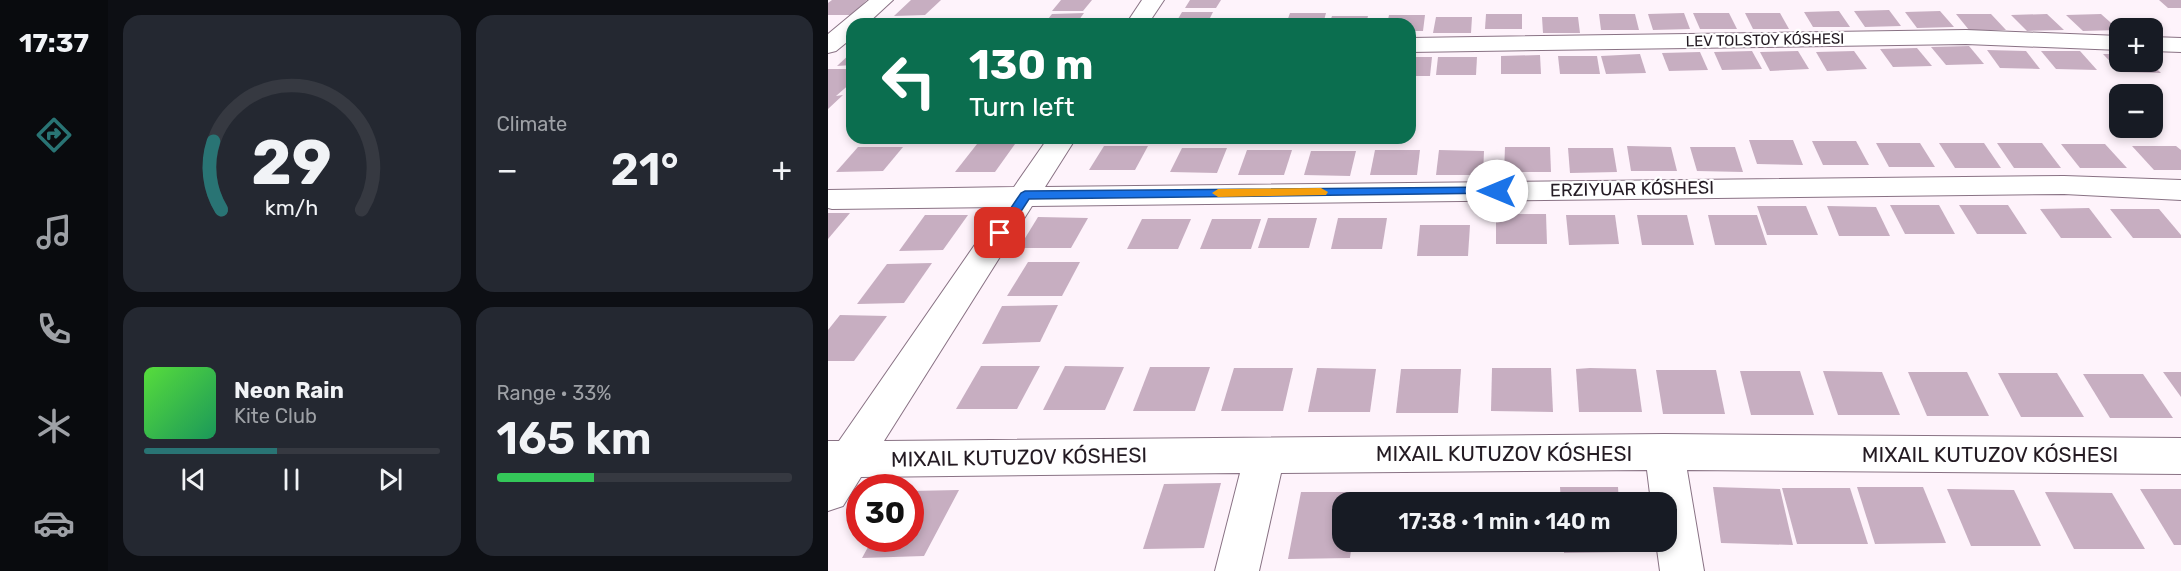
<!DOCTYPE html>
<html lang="en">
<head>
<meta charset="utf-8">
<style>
  :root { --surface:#171b24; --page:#242831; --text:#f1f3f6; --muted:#9ea1a6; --line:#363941; --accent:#297474 }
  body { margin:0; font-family:Rubik,sans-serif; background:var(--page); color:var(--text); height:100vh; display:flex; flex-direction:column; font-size:22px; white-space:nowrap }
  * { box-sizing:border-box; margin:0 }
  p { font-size:20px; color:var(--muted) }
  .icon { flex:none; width:33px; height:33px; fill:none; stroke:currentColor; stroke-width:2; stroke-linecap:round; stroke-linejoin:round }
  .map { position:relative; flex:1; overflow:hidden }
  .side { display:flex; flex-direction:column; gap:15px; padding:15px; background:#0d0f14; width:720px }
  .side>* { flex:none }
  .banner { position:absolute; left:18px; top:18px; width:570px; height:126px; border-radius:18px; box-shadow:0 3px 9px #0003; background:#0b6e4f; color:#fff; overflow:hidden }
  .buttons { position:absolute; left:1281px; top:18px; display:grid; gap:12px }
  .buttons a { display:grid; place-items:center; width:54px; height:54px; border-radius:12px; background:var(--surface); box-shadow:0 3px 9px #0003; font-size:30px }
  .speed { position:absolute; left:18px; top:474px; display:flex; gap:12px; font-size:30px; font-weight:700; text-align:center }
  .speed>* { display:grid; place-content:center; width:78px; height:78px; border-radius:50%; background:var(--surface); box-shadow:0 3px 9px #0003; line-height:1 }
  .speed .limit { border:9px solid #d22; background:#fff; color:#111 }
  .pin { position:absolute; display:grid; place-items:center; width:51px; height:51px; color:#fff; margin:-26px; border-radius:12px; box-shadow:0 3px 9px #0006 }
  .me { position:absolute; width:66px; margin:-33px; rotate:270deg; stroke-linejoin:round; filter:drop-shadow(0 0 4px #0008) }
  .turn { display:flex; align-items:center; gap:21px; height:126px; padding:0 24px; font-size:27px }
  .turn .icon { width:78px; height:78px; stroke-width:2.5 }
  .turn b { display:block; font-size:42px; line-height:51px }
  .big { font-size:45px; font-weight:600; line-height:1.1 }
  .side .widget { flex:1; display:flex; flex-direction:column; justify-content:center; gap:9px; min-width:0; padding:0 21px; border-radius:18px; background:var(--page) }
  .side .dial { align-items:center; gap:0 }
  .dial svg { height:156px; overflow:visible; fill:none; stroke:var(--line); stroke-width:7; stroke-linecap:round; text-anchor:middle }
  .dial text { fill:var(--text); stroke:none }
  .song { display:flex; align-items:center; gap:18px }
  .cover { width:72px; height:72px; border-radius:9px; background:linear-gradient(135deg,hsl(110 70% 55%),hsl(150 70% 35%)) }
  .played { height:6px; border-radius:3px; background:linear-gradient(90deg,var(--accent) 45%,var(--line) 45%) }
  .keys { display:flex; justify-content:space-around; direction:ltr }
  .heat { display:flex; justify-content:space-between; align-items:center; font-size:33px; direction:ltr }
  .charge { height:9px; border-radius:4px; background:linear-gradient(90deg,#34c759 33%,var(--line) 0) }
  .side .tiles { flex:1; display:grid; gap:15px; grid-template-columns:repeat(2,1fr) }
  .trip { position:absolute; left:504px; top:492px; width:345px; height:60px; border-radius:18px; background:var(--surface); box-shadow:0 3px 9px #0003; font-weight:600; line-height:60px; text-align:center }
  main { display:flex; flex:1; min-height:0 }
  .tabs { display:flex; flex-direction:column; width:108px; justify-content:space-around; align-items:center; background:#090b0e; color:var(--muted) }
  .tabs .icon { width:42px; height:42px }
  .tabs .current { color:var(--accent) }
  .tabs b { font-size:27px; color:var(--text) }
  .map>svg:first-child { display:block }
</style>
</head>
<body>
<main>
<nav class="tabs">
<b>17:37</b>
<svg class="icon current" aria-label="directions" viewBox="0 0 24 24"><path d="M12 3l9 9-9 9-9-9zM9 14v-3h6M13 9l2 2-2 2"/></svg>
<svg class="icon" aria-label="music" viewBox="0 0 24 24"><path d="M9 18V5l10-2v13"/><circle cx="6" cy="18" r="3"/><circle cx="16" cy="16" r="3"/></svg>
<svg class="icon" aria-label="phone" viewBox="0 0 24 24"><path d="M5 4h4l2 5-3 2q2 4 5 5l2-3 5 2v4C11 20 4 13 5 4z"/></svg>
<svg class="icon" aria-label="climate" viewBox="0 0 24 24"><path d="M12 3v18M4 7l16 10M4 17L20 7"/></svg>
<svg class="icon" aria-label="car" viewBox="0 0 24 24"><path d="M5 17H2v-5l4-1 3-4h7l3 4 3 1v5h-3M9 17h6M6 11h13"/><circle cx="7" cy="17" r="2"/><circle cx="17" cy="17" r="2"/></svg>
</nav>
<section class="side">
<div class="tiles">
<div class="widget dial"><svg viewBox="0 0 100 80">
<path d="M14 69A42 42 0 1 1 86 69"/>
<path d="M14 69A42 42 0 0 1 10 34" stroke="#297474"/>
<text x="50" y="56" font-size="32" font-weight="700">29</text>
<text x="50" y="72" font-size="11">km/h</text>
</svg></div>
<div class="widget"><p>Climate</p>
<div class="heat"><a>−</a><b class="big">21°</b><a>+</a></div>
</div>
<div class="widget">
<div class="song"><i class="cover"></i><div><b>Neon Rain</b><p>Kite Club</p></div></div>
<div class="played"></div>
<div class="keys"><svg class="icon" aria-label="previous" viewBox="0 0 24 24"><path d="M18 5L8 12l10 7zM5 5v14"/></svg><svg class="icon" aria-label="pause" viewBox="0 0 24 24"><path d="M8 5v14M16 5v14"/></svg><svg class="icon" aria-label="next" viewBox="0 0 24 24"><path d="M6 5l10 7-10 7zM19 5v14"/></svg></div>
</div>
<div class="widget"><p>Range · 33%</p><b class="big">165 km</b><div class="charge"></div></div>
</div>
</section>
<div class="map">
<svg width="1353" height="571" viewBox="0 0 1353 571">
  <rect width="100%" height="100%" fill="#fef3fb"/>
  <!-- building -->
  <g fill="#c7aec1">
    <polygon points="4,0 39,0 23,15 0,15 0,3"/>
    <polygon points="83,0 113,0 97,15 66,16"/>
    <polygon points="233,0 264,0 255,11 224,11"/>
    <polygon points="362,0 393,0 388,8 357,8"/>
    <polygon points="1331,0 1353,0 1353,8 1340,8"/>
    <polygon points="1061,10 1073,26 1037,27 1026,11"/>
    <polygon points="1011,11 1022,27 985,27 976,12"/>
    <polygon points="1112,11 1126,27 1089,28 1077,12"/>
    <polygon points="354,12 385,12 379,24 347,24"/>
    <polygon points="256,13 248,24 216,24 224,14"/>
    <polygon points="462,13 498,13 495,24 458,24"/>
    <polygon points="856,13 862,29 825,30 820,14"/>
    <polygon points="865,13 901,13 909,29 872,29"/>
    <polygon points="917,13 952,13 961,29 925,29"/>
    <polygon points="658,14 694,14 694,29 657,29"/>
    <polygon points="771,14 807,14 811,30 773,30"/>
    <polygon points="1128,14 1163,14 1178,30 1141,30"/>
    <polygon points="1219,14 1236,30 1199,31 1183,15"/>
    <polygon points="1273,14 1291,30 1255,31 1238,15"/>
    <polygon points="561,15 597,15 595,31 582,31 582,24 559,24"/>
    <polygon points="504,16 540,16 538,24 501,24"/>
    <polygon points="608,17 644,17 643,33 605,33"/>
    <polygon points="714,17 750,17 752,33 715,33"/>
    <polygon points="62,19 94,19 88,24 57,24"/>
    <polygon points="1141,46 1156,64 1118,65 1103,47"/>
    <polygon points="1089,48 1104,66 1065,67 1052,49"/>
    <polygon points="1159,50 1198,51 1212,69 1172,68"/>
    <polygon points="924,51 934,69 894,70 886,52"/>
    <polygon points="970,51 981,69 942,71 932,52"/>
    <polygon points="1026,51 1039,69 999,71 988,52"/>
    <polygon points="1213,51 1252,51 1269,70 1228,69"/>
    <polygon points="24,52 24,65 9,66"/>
    <polygon points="872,52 880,70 841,71 834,53"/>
    <polygon points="812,54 818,73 778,74 773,56"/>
    <polygon points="1275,54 1292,54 1292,62 1322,62 1333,73 1292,72"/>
    <polygon points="712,55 713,74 673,74 673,56"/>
    <polygon points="730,56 769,56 772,74 732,74"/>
    <polygon points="582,57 604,57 602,76 582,76"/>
    <polygon points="610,57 649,57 648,75 608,75"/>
    <polygon points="0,69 24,69 24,82 8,96 15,95 0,109"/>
    <polygon points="921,140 965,140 975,165 929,164"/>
    <polygon points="984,141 1028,141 1041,165 995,165"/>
    <polygon points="1048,143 1092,143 1107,167 1061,167"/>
    <polygon points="1111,143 1156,143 1173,168 1127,168"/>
    <polygon points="1169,143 1214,143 1233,168 1186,168"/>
    <polygon points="149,144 187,144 167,172 127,172"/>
    <polygon points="1233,144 1277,144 1299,168 1252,168"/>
    <polygon points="276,146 320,146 307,170 261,170"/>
    <polygon points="799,146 843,147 849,171 803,171"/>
    <polygon points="1304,146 1348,146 1353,150 1353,170 1326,170"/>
    <polygon points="30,147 75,147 55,171 8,172"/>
    <polygon points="677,147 722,147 723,172 676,172"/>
    <polygon points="862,147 907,147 915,172 869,171"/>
    <polygon points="354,148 399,148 389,173 342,172"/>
    <polygon points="740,148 785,148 789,172 742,173"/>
    <polygon points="419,150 464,150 456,175 410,175"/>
    <polygon points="547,150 592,150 589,175 542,175"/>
    <polygon points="611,150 656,151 655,175 608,175"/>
    <polygon points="483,151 528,151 522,176 476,175"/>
    <polygon points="1062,205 1111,205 1127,234 1077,234"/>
    <polygon points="1131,205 1180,205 1199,234 1149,234"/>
    <polygon points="929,206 978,206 990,235 939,235"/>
    <polygon points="999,206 1048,207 1062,236 1011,236"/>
    <polygon points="1261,208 1284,238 1233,238 1212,209"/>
    <polygon points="1282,209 1331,209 1353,235 1353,238 1305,238"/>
    <polygon points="0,213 22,213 0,239"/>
    <polygon points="668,214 718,214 719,244 668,244"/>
    <polygon points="97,215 140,215 115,250 71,251"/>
    <polygon points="738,215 787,215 791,244 741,245"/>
    <polygon points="809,215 859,215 866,245 814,245"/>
    <polygon points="880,215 929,215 939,245 887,245"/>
    <polygon points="210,217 260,218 243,248 191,248"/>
    <polygon points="440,218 489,218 481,248 430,248"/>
    <polygon points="510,218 559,218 554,249 503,249"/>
    <polygon points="314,219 363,219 350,249 299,249"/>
    <polygon points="384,219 433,219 423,249 372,249"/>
    <polygon points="592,225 642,225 640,256 589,256"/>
    <polygon points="200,262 252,262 234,296 179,296"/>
    <polygon points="104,263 76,303 29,304 59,264"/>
    <polygon points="230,305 212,342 154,344 174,306"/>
    <polygon points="12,315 59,316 26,361 0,361 0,330"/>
    <polygon points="153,366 212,366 189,409 128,409"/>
    <polygon points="237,366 296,367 277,410 215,410"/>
    <polygon points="322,367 382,367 367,411 305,411"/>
    <polygon points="406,368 465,368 455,411 393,411"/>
    <polygon points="489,368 548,369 542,412 480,412"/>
    <polygon points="664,368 723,368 725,412 663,411"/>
    <polygon points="762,368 808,369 814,412 751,412 748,369"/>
    <polygon points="573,369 633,369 630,413 568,413"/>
    <polygon points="828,370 888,370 897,414 835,414"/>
    <polygon points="912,371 972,371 986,415 923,415"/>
    <polygon points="995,371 1054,372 1072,415 1010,415"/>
    <polygon points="1080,372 1139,372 1161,416 1099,416"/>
    <polygon points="1335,372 1353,372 1353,397"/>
    <polygon points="1170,373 1229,373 1256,417 1193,417"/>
    <polygon points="1255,374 1315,374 1345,418 1282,418"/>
    <polygon points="393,483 376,548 315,549 336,484"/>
    <polygon points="732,487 790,487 791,502 733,502"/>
    <polygon points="885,487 952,489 965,545 893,543"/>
    <polygon points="1029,487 1095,487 1118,543 1047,544"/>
    <polygon points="954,488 1022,488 1040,544 969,544"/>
    <polygon points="1119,489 1186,490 1213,546 1143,546"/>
    <polygon points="1312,489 1353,489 1353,545 1346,545"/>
    <polygon points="131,490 96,556 34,558 45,538 82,538 82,491"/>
    <polygon points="473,492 531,492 529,502 514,502 514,542 524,542 522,558 460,559"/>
    <polygon points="1217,492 1284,493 1317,549 1246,549"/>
    <polygon points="736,542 796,542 797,552 736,553"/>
  </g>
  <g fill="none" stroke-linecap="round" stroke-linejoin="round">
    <defs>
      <g id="minor">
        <polygon points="41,0 65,0 39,24 24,24 24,38 8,51 0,53 0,34"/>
        <polygon points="314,0 336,0 320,24 298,24"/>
        <polygon points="1138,30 1292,36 1292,50 1138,44 582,52 582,38"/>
        <polygon points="1324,37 1353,38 1353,52 1324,51"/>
        <polygon points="220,138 248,138 217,187 1236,176 1353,180 1353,200 1236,194 204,206 56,441 836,434 1353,438 1353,474 859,470 876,571 832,571 828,542 838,542 838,502 823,502 819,470 453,473 431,571 387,571 412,473 33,477 15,506 0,511 0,441 11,441 173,207 4,209 0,208 0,190 186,187"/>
      </g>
    </defs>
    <!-- minor casing -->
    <use href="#minor" stroke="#897284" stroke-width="2"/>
    <!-- minor -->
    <use href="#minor" fill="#fff" fill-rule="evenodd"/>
  </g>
  <!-- route -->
  <polygon fill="#1a73e8" stroke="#114b97" stroke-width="1.5" points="669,187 674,188 674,193 201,199 177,236 172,238 166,233 193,193 197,191"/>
  <!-- slow -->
  <polygon fill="#f59e0b" points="493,188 500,192 498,195 390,197 384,193 390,189"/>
  <g text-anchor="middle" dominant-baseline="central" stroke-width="4.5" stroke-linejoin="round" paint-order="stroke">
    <!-- far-street labels -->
    <g font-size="15" fill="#241b23" stroke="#fff">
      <text transform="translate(937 40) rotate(-1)">LEV TOLSTOY KÓSHESI</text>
    </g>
    <!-- street labels -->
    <g font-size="18" fill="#241b23" stroke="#fff">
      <text transform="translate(804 189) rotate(-1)">ERZIYUAR KÓSHESI</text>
    </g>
    <!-- near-street labels -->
    <g font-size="21" fill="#241b23" stroke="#fff">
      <text x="676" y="453">MIXAIL KUTUZOV KÓSHESI</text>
      <text x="1162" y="454">MIXAIL KUTUZOV KÓSHESI</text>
      <text transform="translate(191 457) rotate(-1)">MIXAIL KUTUZOV KÓSHESI</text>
    </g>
  </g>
</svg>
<div class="buttons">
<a>+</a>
<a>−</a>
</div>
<div class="speed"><div class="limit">30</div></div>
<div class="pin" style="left:172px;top:233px;background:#d93025"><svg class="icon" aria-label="arrive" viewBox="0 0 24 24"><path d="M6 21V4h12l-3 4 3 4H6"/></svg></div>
<svg class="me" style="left:669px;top:191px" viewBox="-20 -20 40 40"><circle r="19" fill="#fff"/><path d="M0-13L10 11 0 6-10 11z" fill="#1a73e8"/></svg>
<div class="trip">17:38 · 1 min · 140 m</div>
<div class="banner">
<div class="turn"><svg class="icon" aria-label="left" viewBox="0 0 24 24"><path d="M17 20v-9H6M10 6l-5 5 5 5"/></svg><div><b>130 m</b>Turn left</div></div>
</div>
</div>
</main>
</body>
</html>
